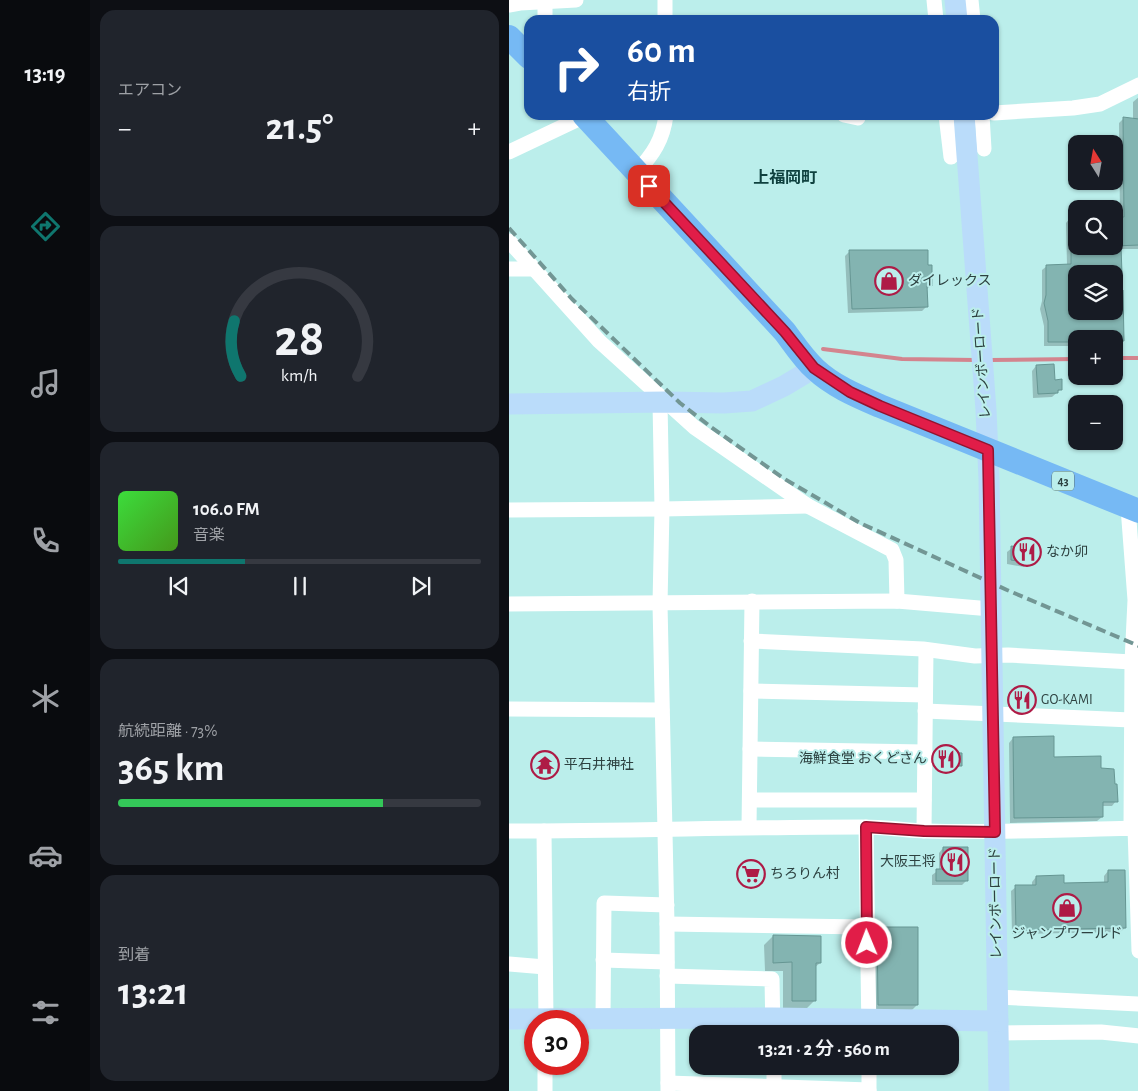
<!DOCTYPE html>
<html lang="ja">
<head>
<meta charset="utf-8">
<style>
  :root { --surface:#171b24; --page:#20242c; --text:#f1f3f6; --muted:#9ea1a6; --line:#363941; --accent:#0f766e }
  body { margin:0; font-family:"Alegreya Sans","Noto Sans JP",sans-serif; background:var(--page); color:var(--text); height:100vh; display:flex; flex-direction:column; font-size:19px; white-space:nowrap }
  * { box-sizing:border-box; margin:0 }
  p { font-size:16px; color:var(--muted) }
  .icon { flex:none; width:28px; height:28px; fill:none; stroke:currentColor; stroke-width:2; stroke-linecap:round; stroke-linejoin:round }
  .map { position:relative; flex:1; overflow:hidden }
  .side { display:flex; flex-direction:column; gap:10px; padding:10px; background:#0d0f14; width:419px }
  .side>* { flex:none }
  .banner { position:absolute; left:15px; top:15px; width:475px; height:105px; border-radius:15px; box-shadow:0 1px 4px #0004; background:#1a4fa0; color:#fff; overflow:hidden }
  .needle { width:32px; rotate:349deg }
  .controls { position:absolute; left:559px; top:135px; display:grid; gap:10px }
  .controls a { display:grid; place-items:center; width:55px; height:55px; border-radius:10px; background:var(--surface); box-shadow:0 1px 4px #0004; font-size:25px }
  .speed { position:absolute; left:15px; top:1010px; display:flex; gap:10px; font-size:25px; font-weight:700; text-align:center }
  .speed>* { display:grid; place-content:center; width:65px; height:65px; border-radius:50%; background:var(--surface); box-shadow:0 1px 4px #0004; line-height:1 }
  .speed .limit { border:8px solid #d22; background:#fff; color:#111 }
  .pin { position:absolute; display:grid; place-items:center; width:42px; height:42px; color:#fff; margin:-21px; border-radius:10px; box-shadow:0 2px 8px #0006 }
  .me { position:absolute; width:55px; margin:-28px; rotate:359deg; stroke-linejoin:round; filter:drop-shadow(0 0 4px #0008) }
  .turn { display:flex; align-items:center; gap:18px; height:105px; padding:0 20px; font-size:22px }
  .turn .icon { width:65px; height:65px; stroke-width:2.5 }
  .turn b { display:block; font-size:35px; line-height:42px }
  .big { font-size:38px; font-weight:600; line-height:1.1 }
  .side .tile { flex:1; display:flex; flex-direction:column; justify-content:center; gap:8px; min-width:0; padding:0 18px; border-radius:15px; background:var(--page) }
  .side .dial { align-items:center; gap:0 }
  .dial svg { height:130px; overflow:visible; fill:none; stroke:var(--line); stroke-width:7; stroke-linecap:round; text-anchor:middle }
  .dial text { fill:var(--text); stroke:none }
  .song { display:flex; align-items:center; gap:15px }
  .cover { width:60px; height:60px; border-radius:8px; background:linear-gradient(135deg,hsl(120 70% 55%),hsl(100 70% 35%)) }
  .played { height:5px; border-radius:2px; background:linear-gradient(90deg,var(--accent) 35%,var(--line) 35%) }
  .keys { display:flex; justify-content:space-around; direction:ltr }
  .heat { display:flex; justify-content:space-between; align-items:center; font-size:28px; direction:ltr }
  .charge { height:8px; border-radius:4px; background:linear-gradient(90deg,#34c759 73%,var(--line) 0) }
  .trip { position:absolute; left:180px; top:1025px; width:270px; height:50px; border-radius:15px; background:var(--surface); box-shadow:0 1px 4px #0004; font-weight:600; line-height:50px; text-align:center }
  main { display:flex; flex:1; min-height:0 }
  .tabs { display:flex; flex-direction:column; width:90px; justify-content:space-around; align-items:center; background:#090b0e; color:var(--muted) }
  .tabs .icon { width:35px; height:35px }
  .tabs .selected { color:var(--accent) }
  .tabs b { font-size:22px; color:var(--text) }
  .map>svg:first-child { display:block }
</style>
</head>
<body>
<main>
<nav class="tabs">
<b>13:19</b>
<svg class="icon selected" aria-label="directions" viewBox="0 0 24 24"><path d="M12 3l9 9-9 9-9-9zM9 14v-3h6M13 9l2 2-2 2"/></svg>
<svg class="icon" aria-label="music" viewBox="0 0 24 24"><path d="M9 18V5l10-2v13"/><circle cx="6" cy="18" r="3"/><circle cx="16" cy="16" r="3"/></svg>
<svg class="icon" aria-label="phone" viewBox="0 0 24 24"><path d="M5 4h4l2 5-3 2q2 4 5 5l2-3 5 2v4C11 20 4 13 5 4z"/></svg>
<svg class="icon" aria-label="climate" viewBox="0 0 24 24"><path d="M12 3v18M4 7l16 10M4 17L20 7"/></svg>
<svg class="icon" aria-label="car" viewBox="0 0 24 24"><path d="M5 17H2v-5l4-1 3-4h7l3 4 3 1v5h-3M9 17h6M6 11h13"/><circle cx="7" cy="17" r="2"/><circle cx="17" cy="17" r="2"/></svg>
<svg class="icon" aria-label="filters" viewBox="0 0 24 24"><path d="M4 7h16M4 17h16"/><circle cx="9" cy="7" r="2"/><circle cx="15" cy="17" r="2"/></svg>
</nav>
<section class="side">
<div class="tile"><p>エアコン</p>
<div class="heat"><a>−</a><b class="big">21.5°</b><a>+</a></div>
</div>
<div class="tile dial"><svg viewBox="0 0 100 80">
<path d="M14 69A42 42 0 1 1 86 69"/>
<path d="M14 69A42 42 0 0 1 10 35" stroke="#0f766e"/>
<text x="50" y="56" font-size="32" font-weight="700">28</text>
<text x="50" y="72" font-size="11">km/h</text>
</svg></div>
<div class="tile">
<div class="song"><i class="cover"></i><div><b>106.0 FM</b><p>音楽</p></div></div>
<div class="played"></div>
<div class="keys"><svg class="icon" aria-label="previous" viewBox="0 0 24 24"><path d="M18 5L8 12l10 7zM5 5v14"/></svg><svg class="icon" aria-label="pause" viewBox="0 0 24 24"><path d="M8 5v14M16 5v14"/></svg><svg class="icon" aria-label="next" viewBox="0 0 24 24"><path d="M6 5l10 7-10 7zM19 5v14"/></svg></div>
</div>
<div class="tile"><p>航続距離 · 73%</p><b class="big">365 km</b><div class="charge"></div></div>
<div class="tile"><p>到着</p><b class="big">13:21</b></div>
</section>
<div class="map">
<svg width="630" height="1091" viewBox="0 0 630 1091">
  <rect width="100%" height="100%" fill="#bbeeeb"/>
  <!-- shadow -->
  <g fill="#0003" fill-rule="evenodd">
    <path d="M630 97V249H611L614 341 609 345H605V339H568V346H535V326L531 309 533 301V270L538 266 558 265 557 223 561 218H568V246H605V218H611L610 123 615 118 624 120V102ZM568 274H605V311H568Z"/>
    <polygon points="340,252 422,285 417,290 418,306 413,311 339,313 336,256"/>
    <polygon points="527,366 552,389 543,397 524,398 523,371"/>
    <polygon points="503,548 527,550 526,560 522,564 518,564 515,567 498,564 498,552"/>
    <polygon points="504,738 544,758 591,770 604,786 607,801 603,806 593,806 593,817 588,821 501,823 500,743"/>
    <polygon points="426,753 452,766 425,766"/>
    <polygon points="434,848 458,880 453,885 423,885 423,875 430,870 430,853"/>
    <polygon points="599,871 616,928 611,932 503,934 502,891 507,887 523,887 523,882 527,877 554,884 595,883 595,876"/>
    <polygon points="368,929 408,1005 402,1011 363,1011 362,935"/>
    <polygon points="264,936 311,963 305,968 306,1000 297,1009 274,1009 274,971 256,971 255,945"/>
  </g>
  <g fill="none" stroke-linecap="round" stroke-linejoin="round">
    <!-- stream -->
    <g stroke="#d3848e" stroke-width="4">
      <polyline points="314,349 393,359 466,360"/>
      <polyline points="605,358 630,358"/>
      <polyline points="481,360 568,359"/>
    </g>
  </g>
  <!-- building -->
  <g fill="#83b4b1" stroke="#669693">
    <polygon points="614,117 630,119 630,245 605,246 605,217 615,217"/>
    <polygon points="562,246 612,246 613,274 568,274 568,311 605,311 605,290 614,290 615,341 605,341 605,339 568,339 568,342 539,342 539,321 535,303 537,295 537,265 562,264"/>
    <polygon points="340,250 419,250 419,265 423,265 423,286 418,286 419,307 343,309"/>
    <polygon points="545,364 546,380 553,379 553,390 549,390 549,393 529,394 527,365"/>
    <polygon points="502,546 528,549 528,560 521,559 521,563 502,560"/>
    <polygon points="545,736 545,757 592,756 592,768 605,769 606,784 608,784 609,802 594,802 594,817 505,818 504,737"/>
    <polygon points="425,752 453,753 453,766 425,766"/>
    <polygon points="434,847 459,847 459,881 427,881 427,869 434,869"/>
    <polygon points="599,870 616,870 617,928 507,930 506,885 527,885 527,876 555,875 555,883 599,882"/>
    <polygon points="368,927 409,927 409,1005 369,1005"/>
    <polygon points="264,935 312,936 312,963 307,963 307,1001 283,1001 283,962 264,963"/>
  </g>
  <g fill="none" stroke-linecap="round" stroke-linejoin="round">
    <!-- street -->
    <g stroke="#fff" stroke-width="15">
      <polyline points="156,0 156,20"/>
      <polyline points="425,0 427,20"/>
      <polyline points="462,0 464,20"/>
      <polyline points="36,3 36,20"/>
      <polyline points="0,5 11,3 67,0"/>
      <polyline points="485,113 564,108 591,104 630,85"/>
      <polyline points="335,115 349,118 349,115"/>
      <polyline points="437,115 442,157"/>
      <polyline points="473,115 475,149"/>
      <polyline points="0,152 76,116"/>
      <path d="M128 172C144 154 154 140 157 115"/>
      <polyline points="0,241 90,341 185,427 299,506 383,550 387,560 388,601"/>
      <polyline points="0,269 25,269"/>
      <polyline points="151,402 153,509 151,604 158,924 159,1091"/>
      <polyline points="619,507 626,600 623,662 622,829"/>
      <polyline points="0,510 153,509 299,506"/>
      <polyline points="0,604 388,601 482,609"/>
      <polyline points="242,641 414,649 466,656 499,655 623,662"/>
      <polyline points="242,691 416,695"/>
      <polyline points="0,709 153,710"/>
      <polyline points="416,711 622,720"/>
      <polyline points="241,749 416,752"/>
      <polyline points="241,800 415,800"/>
      <polyline points="240,827 243,601"/>
      <polyline points="357,827 360,1034"/>
      <path d="M0 831C118 831 235 827 353 827 374 827 396 830 417 831 486 833 556 830 626 828L630 951"/>
      <polyline points="35,831 37,1021"/>
      <polyline points="415,831 417,650"/>
      <polyline points="158,924 358,927"/>
      <polyline points="94,960 158,962"/>
      <polyline points="0,964 36,967"/>
      <polyline points="158,976 263,979 264,1034"/>
      <polyline points="488,997 630,1004"/>
      <polyline points="94,1018 95,903 158,905"/>
      <polyline points="489,1033 592,1032 630,1036"/>
      <polyline points="265,1066 265,1091"/>
      <polyline points="360,1066 360,1091"/>
      <polyline points="159,1083 360,1090"/>
      <polyline points="36,1091 36,1064"/>
    </g>
    <!-- secondary -->
    <g stroke="#badcfa" stroke-width="21">
      <polyline points="446,0 448,20"/>
      <polyline points="455,115 477,410 480,479 490,1091"/>
      <polyline points="0,404 157,402 215,403 243,401 275,386 305,368"/>
      <polyline points="0,1019 264,1018 489,1021"/>
    </g>
    <!-- primary -->
    <g stroke="#76b9f4" stroke-width="24">
      <polyline points="0,37 20,57"/>
      <path d="M75 115 276 332C285 344 294 358 306 369 324 386 348 396 371 406L630 511"/>
    </g>
    <!-- rail -->
    <polyline stroke="#729694" stroke-width="4" stroke-dasharray="10 5" stroke-linecap="butt" points="0,228 63,299 171,403 202,427 274,478 351,523 498,590 630,646"/>
  </g>
  <g fill="none" stroke-linecap="round" stroke-linejoin="round">
    <defs>
      <polyline id="route" points="140,186 276,332 305,368 341,392 371,406 479,450 486,832 415,831 357,827 358,943"/>
    </defs>
    <!-- route casing -->
    <use href="#route" stroke="#92132f" stroke-width="12"/>
    <!-- route -->
    <use href="#route" stroke="#e11d48" stroke-width="9"/>
  </g>
  <!-- icons -->
  <defs>
    <symbol id="shop-ring" viewBox="-11 -11 22 22"><circle r="9.5" fill="#bbeeeb" stroke="#ae1b46" stroke-width="1.5"/><path d="M-5-2.5h2.3a2.7 3.5 0 0 1 5.4 0H5L5.5 6h-11ZM-1.5-2.5h3a1.5 2.3 0 0 0-3 0Z" fill="#ae1b46"/></symbol>
    <symbol id="restaurant-ring" viewBox="-11 -11 22 22"><circle r="9.5" fill="#bbeeeb" stroke="#ae1b46" stroke-width="1.5"/><path d="M-5-6h1v4h1v-4h1v4h1v-4h1v5L-1.5 .5V6h-2V.5L-5-1ZM5-6V6H3V1.5H1.5Q1.5-4 5-6Z" fill="#ae1b46"/></symbol>
    <symbol id="temple-ring" viewBox="-11 -11 22 22"><circle r="9.5" fill="#bbeeeb" stroke="#ae1b46" stroke-width="1.5"/><path d="M0-6L5-2H3V0L6.5 2.5H4V6H1.5V3h-3V6H-4V2.5H-6.5L-3 0V-2H-5Z" fill="#ae1b46"/></symbol>
    <symbol id="supermarket-ring" viewBox="-11 -11 22 22"><circle r="9.5" fill="#bbeeeb" stroke="#ae1b46" stroke-width="1.5"/><path d="M-6-5.5h2.5l.6 2H6L4.5 2H-2.5L-4.4-4H-6ZM-1.5 3.2a1.3 1.3 0 1 0 .1 0ZM3 3.2a1.3 1.3 0 1 0 .1 0Z" fill="#ae1b46"/></symbol>
  </defs>
  <g fill-rule="evenodd">
    <use href="#shop-ring" x="364" y="265" width="32" height="32"/>
    <use href="#restaurant-ring" x="502" y="536" width="32" height="32"/>
    <use href="#restaurant-ring" x="497" y="684" width="32" height="32"/>
    <use href="#restaurant-ring" x="421" y="743" width="32" height="32"/>
    <use href="#temple-ring" x="20" y="749" width="32" height="32"/>
    <use href="#restaurant-ring" x="430" y="846" width="32" height="32"/>
    <use href="#supermarket-ring" x="226" y="858" width="32" height="32"/>
    <use href="#shop-ring" x="542" y="892" width="32" height="32"/>
  </g>
  <g text-anchor="middle" dominant-baseline="central" stroke-width="4" stroke-linejoin="round" paint-order="stroke">
    <!-- shield labels -->
    <rect fill="#bbeeeb" stroke="#587573" stroke-width="1" x="543" y="471.5" width="22" height="19" rx="4"/>
    <g font-size="12" font-weight="bold" fill="#2d4140">
      <text x="554" y="481">43</text>
    </g>
    <!-- poi labels -->
    <g font-size="14" fill="#2d4140" stroke="#bbeeeb" text-anchor="start">
      <text x="399" y="281">ダイレックス</text>
      <text x="537" y="552">なか卯</text>
      <text x="532" y="700">GO-KAMI</text>
      <text x="418" y="759" text-anchor="end">海鮮食堂 おくどさん</text>
      <text x="55" y="765">平石井神社</text>
      <text x="427" y="862" text-anchor="end">大阪王将</text>
      <text x="261" y="874">ちろりん村</text>
      <text x="558" y="934" text-anchor="middle">ジャンプワールド</text>
    </g>
    <!-- street labels -->
    <g font-size="14" fill="#2d4140" stroke="#bbeeeb">
      <text transform="translate(473 363) rotate(-94)">レインボーロード</text>
      <text transform="translate(487 903) rotate(-91)">レインボーロード</text>
    </g>
    <!-- quarter labels -->
    <g font-size="16" font-weight="bold" fill="#0f413f" stroke="#bbeeeb">
      <text x="276" y="178">上福岡町</text>
    </g>
  </g>
</svg>
<div class="controls">
<a><svg class="needle" viewBox="-14 -14 28 28"><path d="M0-13l5 13h-10z" fill="#e53935"/><path d="M0 13l5-13h-10z" fill="#9ea1a6"/></svg></a>
<a><svg class="icon" aria-label="search" viewBox="0 0 24 24"><circle cx="10" cy="10" r="6"/><path d="M15 15l6 6"/></svg></a>
<a><svg class="icon" aria-label="layers" viewBox="0 0 24 24"><path d="M12 4l9 5-9 5-9-5zM3 14l9 5 9-5"/></svg></a>
<a>+</a>
<a>−</a>
</div>
<div class="speed"><div class="limit">30</div></div>
<div class="pin" style="left:140px;top:186px;background:#d93025"><svg class="icon" aria-label="arrive" viewBox="0 0 24 24"><path d="M6 21V4h12l-3 4 3 4H6"/></svg></div>
<svg class="me" style="left:358px;top:943px" viewBox="-20 -20 40 40"><circle r="17" fill="#e11d48" stroke="#fff" stroke-width="3"/><path d="M0-11L8 9 0 5-8 9z" fill="#fff"/></svg>
<div class="trip">13:21 · 2 分 · 560 m</div>
<div class="banner">
<div class="turn"><svg class="icon" aria-label="right" viewBox="0 0 24 24"><path d="M7 20v-9h11M14 6l5 5-5 5"/></svg><div><b>60 m</b>右折</div></div>
</div>
</div>
</main>
</body>
</html>
